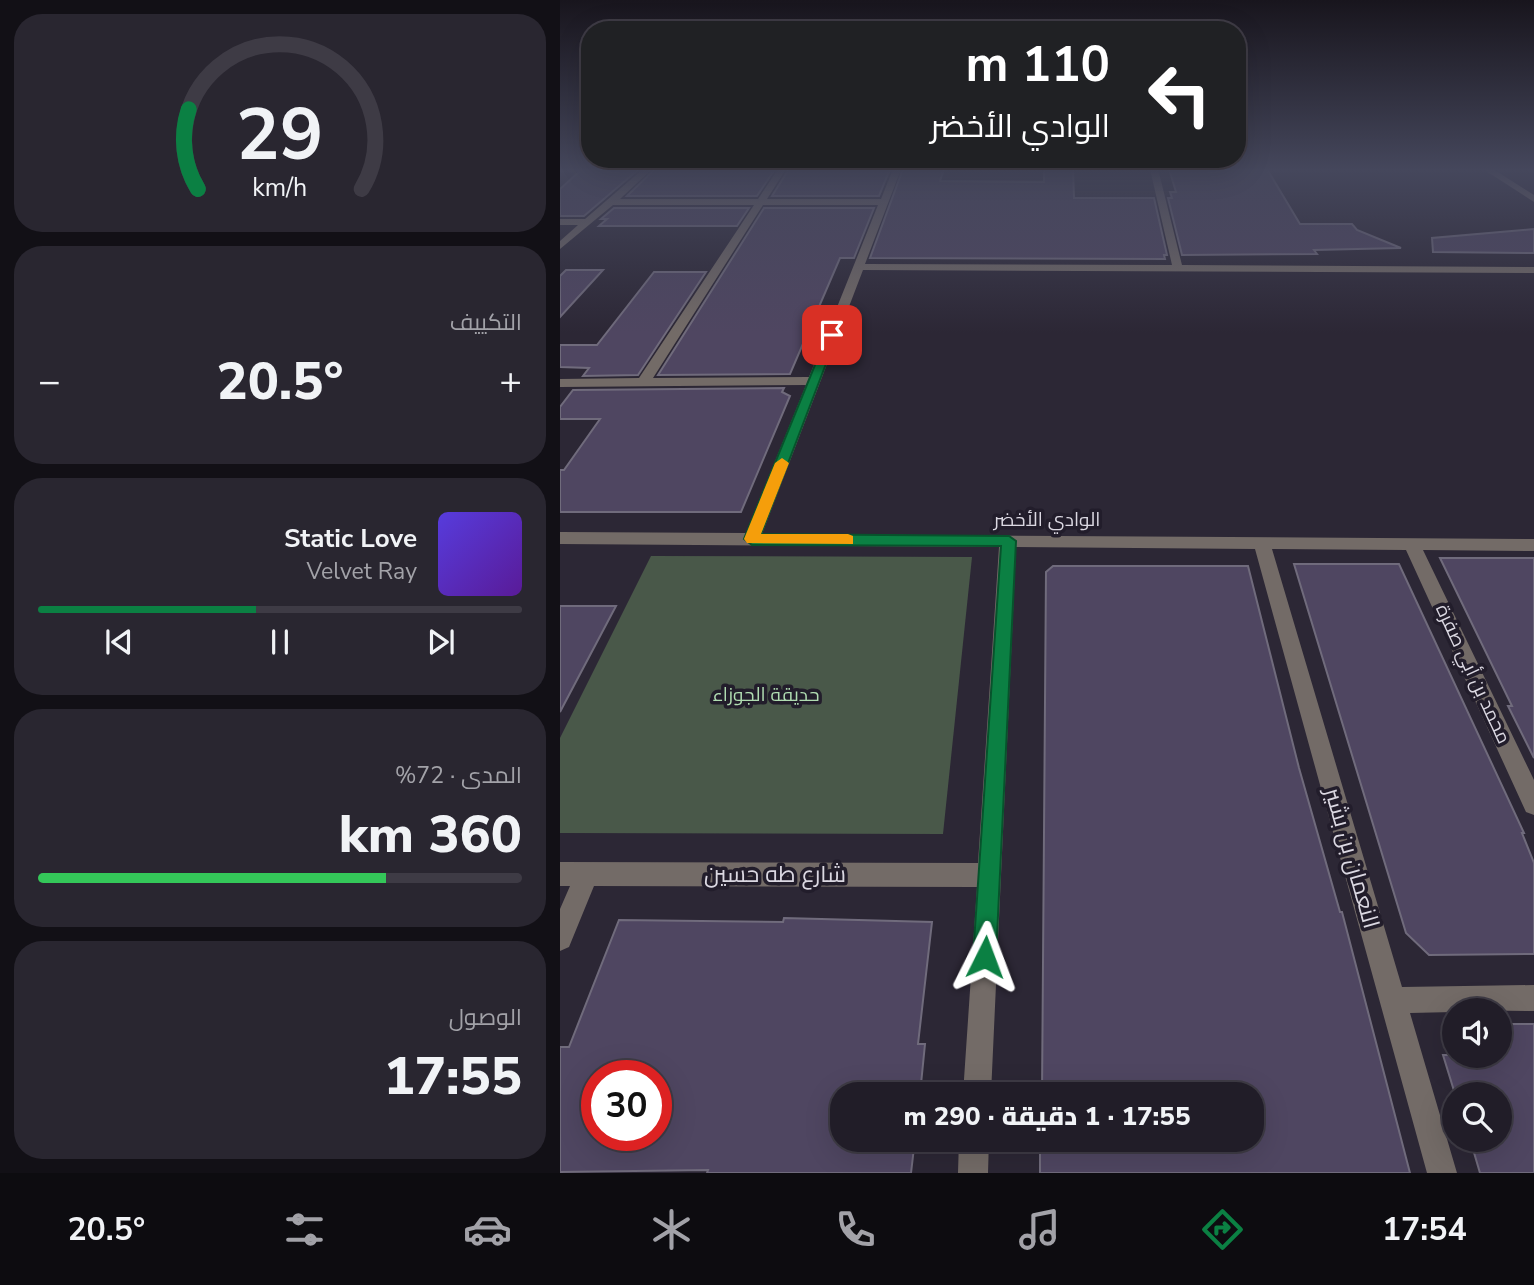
<!DOCTYPE html>
<html lang="ar">
<head>
<meta charset="utf-8">
<style>
  :root { --surface:#211d28; --page:#292630; --text:#f1f3f6; --muted:#a2a2a8; --line:#3e3b45; --accent:#0b8043 }
  body { margin:0; font-family:"Nunito Sans",Cairo,sans-serif; background:var(--page); color:var(--text); direction:rtl; height:100vh; display:flex; flex-direction:column; font-size:26px; white-space:nowrap }
  * { box-sizing:border-box; margin:0 }
  p { font-size:23px; color:var(--muted) }
  .icon { flex:none; width:38px; height:38px; fill:none; stroke:currentColor; stroke-width:2; stroke-linecap:round; stroke-linejoin:round }
  .map { position:relative; flex:1; overflow:hidden; direction:ltr }
  .side { display:flex; flex-direction:column; gap:14px; padding:14px; background:#121016; width:560px }
  .side>* { flex:none }
  .hud { position:absolute; left:21px; top:21px; width:665px; height:147px; border-radius:28px; box-shadow:0 7px 28px #0002,0 0 0 2px var(--line); direction:rtl; background:#202124; color:#fff; overflow:hidden }
  .buttons { position:absolute; left:882px; top:998px; display:grid; gap:14px }
  .buttons a { display:grid; place-items:center; width:70px; height:70px; border-radius:50%; background:var(--surface); box-shadow:0 7px 28px #0002,0 0 0 2px var(--line); font-size:35px }
  .speed { position:absolute; left:21px; top:1060px; display:flex; gap:14px; font-size:35px; font-weight:700; text-align:center }
  .speed>* { display:grid; place-content:center; width:91px; height:91px; border-radius:50%; background:var(--surface); box-shadow:0 7px 28px #0002,0 0 0 2px var(--line); line-height:1 }
  .speed .limit { border:10px solid #d22; background:#fff; color:#111 }
  .pin { position:absolute; display:grid; place-items:center; width:60px; height:60px; color:#fff; margin:-30px; border-radius:14px; box-shadow:0 4px 10px #0006 }
  .me { position:absolute; width:77px; margin:-38px; rotate:3deg; stroke-linejoin:round; filter:drop-shadow(0 0 5px #0008) }
  .turn { display:flex; align-items:center; gap:24px; height:147px; padding:0 21px; font-size:32px }
  .turn .icon { width:91px; height:91px; stroke-width:2.5 }
  .turn b { display:block; font-size:49px; line-height:60px }
  .big { font-size:52px; font-weight:800; line-height:1.1 }
  .side .widget { flex:1; display:flex; flex-direction:column; justify-content:center; gap:10px; min-width:0; padding:0 24px; border-radius:28px; background:var(--page) }
  .side .dial { align-items:center; gap:0 }
  .dial svg { height:182px; overflow:visible; fill:none; stroke:var(--line); stroke-width:7; stroke-linecap:round; text-anchor:middle }
  .dial text { fill:var(--text); stroke:none }
  .song { display:flex; align-items:center; gap:21px }
  .cover { width:84px; height:84px; border-radius:10px; background:linear-gradient(135deg,hsl(250 70% 55%),hsl(270 70% 35%)) }
  .played { height:7px; border-radius:4px; background:linear-gradient(90deg,var(--accent) 45%,var(--line) 45%) }
  .keys { display:flex; justify-content:space-around; direction:ltr }
  .heat { display:flex; justify-content:space-between; align-items:center; font-size:38px; direction:ltr }
  .charge { height:10px; border-radius:5px; background:linear-gradient(90deg,#34c759 72%,var(--line) 0) }
  .trip { position:absolute; left:270px; top:1082px; width:434px; height:70px; border-radius:28px; background:var(--surface); box-shadow:0 7px 28px #0002,0 0 0 2px var(--line); font-weight:800; line-height:70px; text-align:center; direction:rtl }
  .tabs { display:flex; height:112px; justify-content:space-around; align-items:center; background:#0d0c10; color:var(--muted) }
  .tabs .icon { width:49px; height:49px }
  .tabs .selected { color:var(--accent) }
  .tabs b { font-size:32px; color:var(--text) }
  main { display:flex; flex:1; min-height:0 }
  .map>svg:first-child { display:block }
</style>
</head>
<body>
<main>
<div class="map">
<svg width="974" height="1173" viewBox="0 0 974 1173">
  <rect width="100%" height="100%" fill="#2c2735"/>
  <!-- green -->
  <polygon fill="#495849" points="91,556 412,557 383,834 0,833 0,738"/>
  <!-- building -->
  <g fill="#4f4661" stroke="#706b7c" stroke-width="2" fill-rule="evenodd">
    <polygon points="22,169 79,169 24,216 0,216 0,189"/>
    <polygon points="95,169 215,169 197,196 67,196"/>
    <polygon points="229,169 330,169 319,196 212,196"/>
    <polygon points="343,169 384,169 380,181 484,182 484,169 513,169 514,198 594,198 607,255 604,255 605,259 310,258"/>
    <polygon points="609,169 707,169 740,224 792,224 797,230 841,248 754,250 757,254 622,255 608,198 612,198 610,192 616,192"/>
    <polygon points="54,208 189,208 177,226 39,226 47,219 41,219"/>
    <polygon points="204,208 314,208 294,258 280,258 230,374 98,375"/>
    <polygon points="974,229 974,253 873,252 872,238"/>
    <polygon points="6,270 43,270 0,317 0,276"/>
    <polygon points="94,272 146,272 78,375 23,376 29,368 0,367 0,345 37,345"/>
    <polygon points="224,388 222,392 230,396 181,512 0,512 0,470 4,470 40,419 0,419 0,407 13,390"/>
    <polygon points="880,558 974,558 974,758 948,706 952,706"/>
    <polygon points="734,564 839,564 964,833 962,833 974,863 974,954 869,955 846,933"/>
    <polygon points="493,566 688,566 739,768 780,912 782,912 850,1173 480,1173 480,1139 691,1139 691,1094 482,1094 486,572"/>
    <polygon points="0,606 56,606 0,712"/>
    <path d="M224 918 372 922 358 1044H365L360 1094H282V1139H355L351 1173H147L148 1170 0 1172V1047H9L59 920 223 922ZM37 1076H96V1136H37Z"/>
    <polygon points="940,1024 974,1024 974,1173 920,1173 910,1139 940,1139 940,1094 895,1094 883,1055 940,1055"/>
  </g>
  <g fill="none" stroke-linecap="round" stroke-linejoin="round">
    <!-- minor -->
    <g fill="#736b67" fill-rule="evenodd">
      <path d="M83 169H92L60 199H198L218 169H226L207 199H321L333 169H341L305 264 612 265 590 169H598L622 265 974 267V273L303 270 202 534 974 539V551L863 550 974 780V815L966 812 846 550 712 549 842 987 974 985V1011L894 1010V1012L850 1013 897 1173H867L695 549 456 547 431 1094H403L417 887 34 886 9 947 0 951V909L10 886H0V862L418 863 439 547 0 544V532L186 533 246 385 0 387V379L79 378 194 205H53L0 249V241L18 225H0V219H25ZM203 205H318L249 377 93 378Z"/>
      <polygon points="923,169 933,169 974,195 974,202"/>
      <polygon points="399,1139 429,1139 428,1173 398,1173"/>
    </g>
  </g>
  <!-- sky -->
  <linearGradient id="sky" x2="0" y2="1"><stop stop-color="#18151d"/><stop offset="0.51" stop-color="#45475c"/><stop offset="1" stop-color="#45475c" stop-opacity="0"/></linearGradient>
  <rect width="974" height="333" fill="url(#sky)"/>
  <!-- route -->
  <polygon fill="#0b8043" stroke="#07532c" stroke-width="2" points="268,333 277,335 201,534 449,536 456,541 436,957 433,965 425,969 417,965 413,957 441,546 192,545 184,539"/>
  <!-- slow -->
  <polygon fill="#f59e0b" points="222,458 229,463 201,534 288,534 293,536 293,544 187,543 184,539 215,463"/>
  <g text-anchor="middle" dominant-baseline="central" stroke-width="7" stroke-linejoin="round" paint-order="stroke">
    <!-- street labels -->
    <g font-size="19" fill="#dbd8e2" stroke="#221d2b">
      <text x="487" y="520">الوادي الأخضر</text>
      <text transform="translate(913 674) rotate(65)">محمد بن أبي صفرة</text>
    </g>
    <!-- park labels -->
    <g font-size="19" fill="#b0dcb1" stroke="#221d2b">
      <text x="206" y="695">حديقة الجوزاء</text>
    </g>
    <!-- near-street labels -->
    <g font-size="23" fill="#dbd8e2" stroke="#221d2b">
      <text transform="translate(792 858) rotate(74)">النعمان بن بشير</text>
      <text x="215" y="874">شارع طه حسين</text>
    </g>
  </g>
</svg>
<div class="buttons">
<a><svg class="icon" aria-label="sound" viewBox="0 0 24 24"><path d="M4 9h4l5-4v14l-5-4H4zM17 9q2 3 0 6"/></svg></a>
<a><svg class="icon" aria-label="search" viewBox="0 0 24 24"><circle cx="10" cy="10" r="6"/><path d="M15 15l6 6"/></svg></a>
</div>
<div class="speed"><div class="limit">30</div></div>
<div class="pin" style="left:272px;top:335px;background:#d93025"><svg class="icon" aria-label="arrive" viewBox="0 0 24 24"><path d="M6 21V4h12l-3 4 3 4H6"/></svg></div>
<svg class="me" style="left:425px;top:957px" viewBox="-20 -20 40 40"><path d="M0-17L14 15 0 8-14 15z" fill="#0b8043" stroke="#fff" stroke-width="4"/></svg>
<div class="trip">17:55 · 1 دقيقة · 290 m</div>
<div class="hud">
<div class="turn"><svg class="icon" aria-label="left" viewBox="0 0 24 24"><path d="M17 20v-9H6M10 6l-5 5 5 5"/></svg><div><b>110 m</b>الوادي الأخضر</div></div>
</div>
</div>
<section class="side">
<div class="widget dial"><svg viewBox="0 0 100 80">
<path d="M14 69A42 42 0 1 1 86 69"/>
<path d="M14 69A42 42 0 0 1 10 34" stroke="#0b8043"/>
<text x="50" y="56" font-size="32" font-weight="700">29</text>
<text x="50" y="72" font-size="11">km/h</text>
</svg></div>
<div class="widget"><p>التكييف</p>
<div class="heat"><a>−</a><b class="big">20.5°</b><a>+</a></div>
</div>
<div class="widget">
<div class="song"><i class="cover"></i><div><b>Static Love</b><p>Velvet Ray</p></div></div>
<div class="played"></div>
<div class="keys"><svg class="icon" aria-label="previous" viewBox="0 0 24 24"><path d="M18 5L8 12l10 7zM5 5v14"/></svg><svg class="icon" aria-label="pause" viewBox="0 0 24 24"><path d="M8 5v14M16 5v14"/></svg><svg class="icon" aria-label="next" viewBox="0 0 24 24"><path d="M6 5l10 7-10 7zM19 5v14"/></svg></div>
</div>
<div class="widget"><p>المدى · 72%</p><b class="big">360 km</b><div class="charge"></div></div>
<div class="widget"><p>الوصول</p><b class="big">17:55</b></div>
</section>
</main>
<nav class="tabs">
<b>17:54</b>
<svg class="icon selected" aria-label="directions" viewBox="0 0 24 24"><path d="M12 3l9 9-9 9-9-9zM9 14v-3h6M13 9l2 2-2 2"/></svg>
<svg class="icon" aria-label="music" viewBox="0 0 24 24"><path d="M9 18V5l10-2v13"/><circle cx="6" cy="18" r="3"/><circle cx="16" cy="16" r="3"/></svg>
<svg class="icon" aria-label="phone" viewBox="0 0 24 24"><path d="M5 4h4l2 5-3 2q2 4 5 5l2-3 5 2v4C11 20 4 13 5 4z"/></svg>
<svg class="icon" aria-label="climate" viewBox="0 0 24 24"><path d="M12 3v18M4 7l16 10M4 17L20 7"/></svg>
<svg class="icon" aria-label="car" viewBox="0 0 24 24"><path d="M5 17H2v-5l4-1 3-4h7l3 4 3 1v5h-3M9 17h6M6 11h13"/><circle cx="7" cy="17" r="2"/><circle cx="17" cy="17" r="2"/></svg>
<svg class="icon" aria-label="filters" viewBox="0 0 24 24"><path d="M4 7h16M4 17h16"/><circle cx="9" cy="7" r="2"/><circle cx="15" cy="17" r="2"/></svg>
<b>20.5°</b>
</nav>
</body>
</html>
